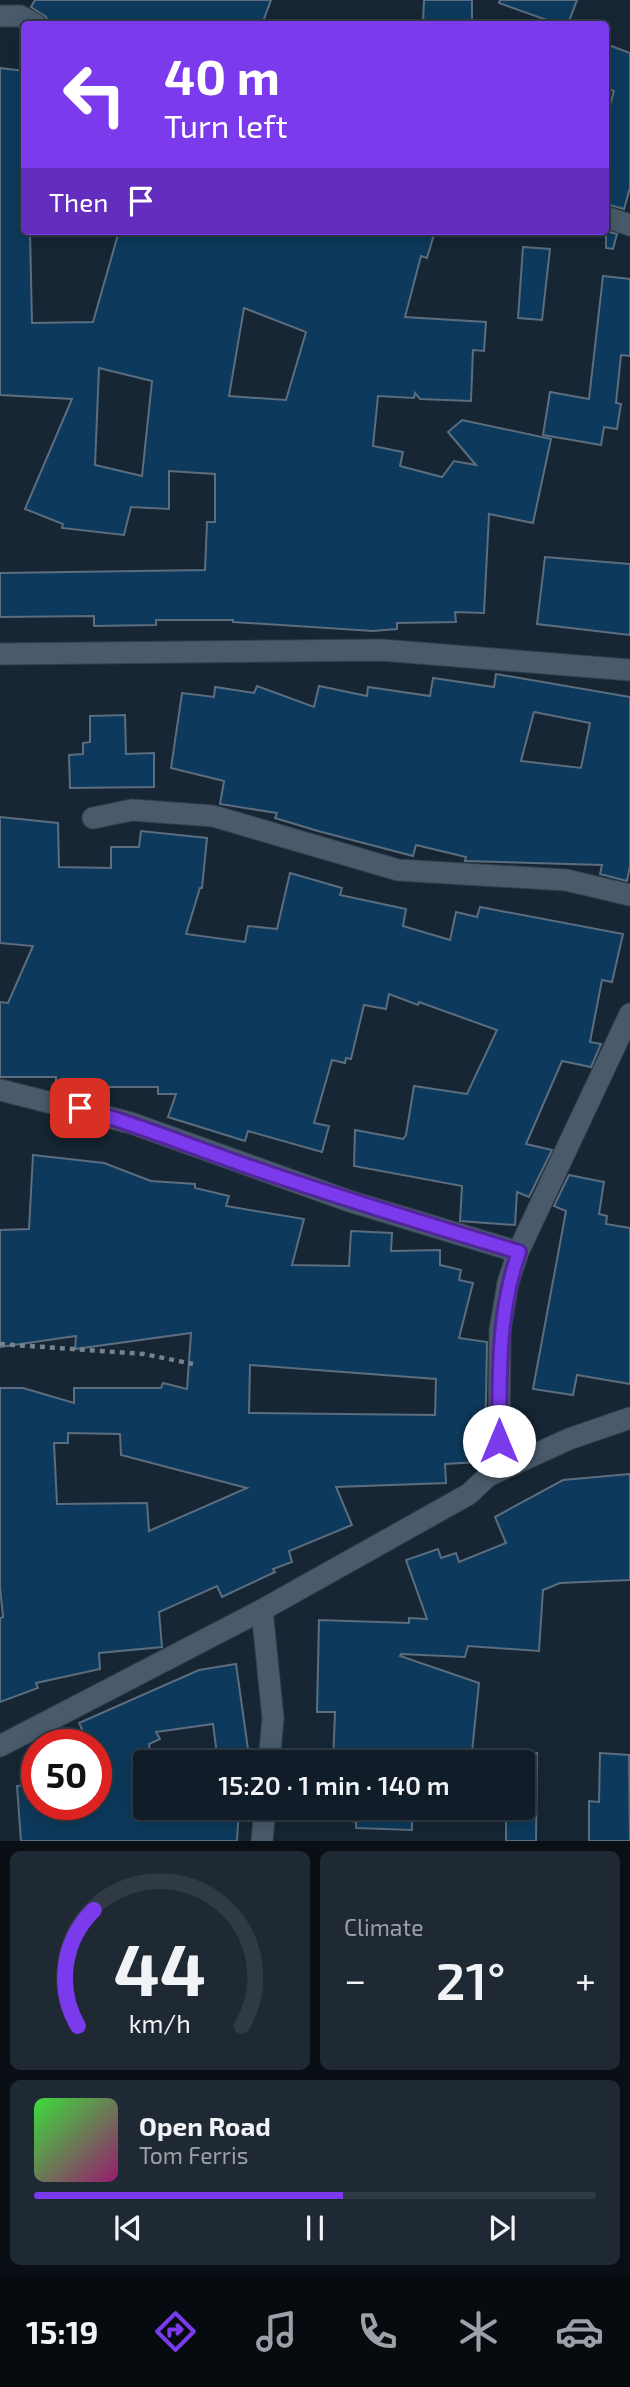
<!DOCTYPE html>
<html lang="en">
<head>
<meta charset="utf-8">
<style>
  :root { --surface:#101c27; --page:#1e2933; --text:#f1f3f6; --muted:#9ca1a7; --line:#303a44; --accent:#7c3aed }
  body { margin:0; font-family:"Exo 2",sans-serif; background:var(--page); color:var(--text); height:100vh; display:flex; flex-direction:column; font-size:26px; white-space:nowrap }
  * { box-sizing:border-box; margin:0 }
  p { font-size:23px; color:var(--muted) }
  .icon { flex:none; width:38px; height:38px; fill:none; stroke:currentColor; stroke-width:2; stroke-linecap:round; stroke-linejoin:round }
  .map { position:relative; height:1841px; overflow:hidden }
  .side { display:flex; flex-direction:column; gap:10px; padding:10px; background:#090f15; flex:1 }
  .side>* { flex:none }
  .guide { position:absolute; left:21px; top:21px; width:588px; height:214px; border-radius:7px; box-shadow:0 4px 18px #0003,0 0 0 2px var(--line); background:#7c3aed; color:#fff; overflow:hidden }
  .speed { position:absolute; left:21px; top:1729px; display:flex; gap:14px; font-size:35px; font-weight:700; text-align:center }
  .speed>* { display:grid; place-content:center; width:91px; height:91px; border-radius:50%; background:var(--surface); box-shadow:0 4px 18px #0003,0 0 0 2px var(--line); line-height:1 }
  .speed .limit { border:10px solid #d22; background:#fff; color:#111 }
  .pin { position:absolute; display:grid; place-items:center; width:60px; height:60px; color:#fff; margin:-30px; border-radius:14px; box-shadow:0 4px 10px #0006 }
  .me { position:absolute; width:77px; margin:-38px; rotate:0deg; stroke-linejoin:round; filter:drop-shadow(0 0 5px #0008) }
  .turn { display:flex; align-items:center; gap:24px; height:147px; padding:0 28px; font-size:32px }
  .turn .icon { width:91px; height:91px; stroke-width:2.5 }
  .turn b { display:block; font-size:49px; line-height:60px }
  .then { display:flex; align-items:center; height:66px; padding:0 28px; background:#0003; gap:14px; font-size:26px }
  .big { font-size:52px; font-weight:600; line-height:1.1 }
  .side .card { flex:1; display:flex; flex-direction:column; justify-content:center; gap:10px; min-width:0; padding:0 24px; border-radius:10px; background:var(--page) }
  .side .dial { align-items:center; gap:0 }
  .dial svg { height:182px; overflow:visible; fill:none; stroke:var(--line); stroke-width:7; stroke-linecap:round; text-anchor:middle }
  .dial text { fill:var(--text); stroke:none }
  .song { display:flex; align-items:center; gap:21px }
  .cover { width:84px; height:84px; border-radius:10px; background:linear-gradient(135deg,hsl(120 70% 55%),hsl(320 70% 35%)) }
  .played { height:7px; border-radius:4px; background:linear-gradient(90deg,var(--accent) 55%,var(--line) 55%) }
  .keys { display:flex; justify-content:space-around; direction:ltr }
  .heat { display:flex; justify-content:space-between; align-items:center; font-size:38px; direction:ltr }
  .side .tiles { flex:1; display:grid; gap:10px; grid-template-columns:1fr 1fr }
  .card:last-child { grid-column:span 2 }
  .trip { position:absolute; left:133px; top:1750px; width:402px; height:70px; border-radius:7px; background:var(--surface); box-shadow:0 4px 18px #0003,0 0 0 2px var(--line); font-weight:600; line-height:70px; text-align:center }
  .tabs { display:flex; height:112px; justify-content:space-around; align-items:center; background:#060b10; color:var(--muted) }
  .tabs .icon { width:49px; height:49px }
  .tabs .active { color:var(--accent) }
  .tabs b { font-size:32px; color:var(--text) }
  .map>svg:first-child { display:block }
</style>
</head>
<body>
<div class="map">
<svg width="630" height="1841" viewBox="0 0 630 1841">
  <rect width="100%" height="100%" fill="#162634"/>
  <!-- building -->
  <g fill="#0d3a5c" stroke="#5b6d7e" stroke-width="2" fill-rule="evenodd">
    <polygon points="35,0 271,0 262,24 48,24 46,17 31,7"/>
    <polygon points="424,0 472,0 472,24 423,24"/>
    <polygon points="500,0 577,0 568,24 558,24 499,3"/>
    <polygon points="606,44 630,53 630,188 624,209 606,204 606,119 614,91 606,88"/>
    <path d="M0 68 24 71V231H30L32 323 93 322 119 231H435L427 258 421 256 405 317 486 322 484 351 473 350 471 401 420 399 415 393 414 398 378 396 373 446 403 452 400 466 442 477 454 461 476 465 448 432 462 420 551 439 533 523 489 514 484 613 455 612 456 622 397 623V629L373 631 233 622V620H156V625L94 626V616L0 617V573L205 570 207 522H215V474L169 471V509L131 507 124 535 62 528 63 524 25 509 72 399 0 395ZM244 308 306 332 286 400 229 396ZM99 368 152 381 142 476 95 465Z"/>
    <polygon points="606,231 617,234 613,249 606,248"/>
    <polygon points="523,247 550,249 542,320 518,318"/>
    <polygon points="603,276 630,279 630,356 621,355 616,403 621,404 617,429 604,427 601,445 543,435 550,392 589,399"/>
    <polygon points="545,557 630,564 630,635 537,624"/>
    <path d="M496 674 630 697V866L627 881 600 874 602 865 465 861 466 857 416 845 413 856 318 831 275 818 277 813 220 804 224 781 171 768 182 693 214 697 215 687 254 693 257 686 314 707 319 686 367 696 368 687 430 696 433 678 494 687ZM534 712 590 723 581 768 521 761Z"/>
    <polygon points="125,715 126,754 154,753 154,787 70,788 69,755 83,754 83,743 90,742 90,716"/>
    <polygon points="0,817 58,823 59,867 111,868 111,847 139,847 141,831 207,838 202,888 200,888 186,934 245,942 248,926 277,929 290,873 342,888 340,895 406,909 403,926 450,940 456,912 477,917 480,907 623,934 612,982 602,980 590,1042 601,1044 591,1067 562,1061 526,1144 552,1150 529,1197 517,1192 515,1225 460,1221 462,1186 354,1166 355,1130 403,1139 406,1135 414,1086 467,1094 497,1030 419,1002 418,1005 389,994 386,1009 364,1005 351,1059 346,1058 345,1063 332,1060 314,1123 329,1126 322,1152 248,1131 245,1141 168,1117 176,1094 158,1094 158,1087 87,1087 87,1097 82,1097 56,1091 56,1077 0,1077 0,1002 8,1003 33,946 0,943"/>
    <path d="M33 1155 104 1163 151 1181 195 1184V1188L229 1196 226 1206 304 1219 292 1265 349 1266 351 1231 392 1233 391 1251 440 1250V1265L461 1270 459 1280 473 1283 459 1338 487 1342 486 1401 483 1448 479 1462 445 1464 446 1483 336 1487 352 1525 289 1551 292 1562 273 1569 275 1572 222 1597 217 1586 159 1612 162 1647 99 1653 100 1669 36 1683 38 1688 0 1702V1618L3 1617 0 1587V1388H23L74 1403V1388H161L163 1383 187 1389 191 1333 75 1349 76 1336 0 1347V1230L29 1229ZM250 1365 436 1379 435 1415 249 1413ZM68 1433 120 1434 121 1455 247 1488 149 1531 147 1503 57 1504 54 1443H68Z"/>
    <polygon points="569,1175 604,1182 599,1214 607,1216 606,1224 630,1228 630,1384 577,1375 573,1395 533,1389 566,1211 554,1206"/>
    <polygon points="630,1474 630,1580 560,1583 543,1590 539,1651 468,1646 465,1657 401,1654 400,1656 479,1683 471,1762 333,1762 335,1712 317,1712 319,1620 409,1623 409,1618 427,1619 406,1560 438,1549 441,1558 456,1553 459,1562 506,1543 495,1517 563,1480"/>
    <polygon points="236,1664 248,1749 217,1754 213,1724 156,1732 160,1739 149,1744 151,1762 145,1762 145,1808 239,1808 237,1841 21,1841 17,1786 37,1784 37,1804 96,1804 96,1745 46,1745 82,1729 79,1723 199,1670"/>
    <polygon points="506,1753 537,1753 536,1841 506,1841 506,1808 523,1808 523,1762 506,1762"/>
    <polygon points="600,1753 629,1755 630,1841 589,1841 589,1801 599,1802"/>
    <polygon points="303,1808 412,1808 412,1830 356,1828 356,1822"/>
  </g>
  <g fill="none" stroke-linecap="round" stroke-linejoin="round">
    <defs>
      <g id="street">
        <polyline points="0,16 20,16 35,24"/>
        <polyline points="606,217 630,225"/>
        <polyline points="0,654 381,650 630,670"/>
        <polyline points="93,818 132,810 213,816 398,870 566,880 630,895"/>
        <polyline points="0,1090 131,1123 349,1201 518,1252"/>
        <polyline points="488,1476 569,1439 630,1418"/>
        <polyline points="262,1610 273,1718 269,1762"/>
        <polyline points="262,1841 265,1808"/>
      </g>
      <polyline id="secondary" points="0,1746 262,1610 469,1494 488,1476 499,1441 500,1330 508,1283 518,1252 630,1014"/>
    </defs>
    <!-- street casing -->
    <use href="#street" stroke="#33404b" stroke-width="23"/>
    <!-- secondary casing -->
    <use href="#secondary" stroke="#33404b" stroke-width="23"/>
    <!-- path -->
    <polyline stroke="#75838e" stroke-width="4.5" stroke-dasharray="5 5" stroke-linecap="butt" points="0,1344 144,1354 193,1364"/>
    <!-- street -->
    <use href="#street" stroke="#495b6b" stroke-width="21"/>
    <!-- secondary -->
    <use href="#secondary" stroke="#495b6b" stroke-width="21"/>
  </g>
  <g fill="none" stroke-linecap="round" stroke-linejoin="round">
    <defs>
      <path id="route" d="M80 1108C139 1125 195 1148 253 1168 341 1198 429 1225 519 1252 497 1314 500 1376 499 1441"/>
    </defs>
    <!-- route casing -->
    <use href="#route" stroke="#51269a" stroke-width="18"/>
    <!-- route -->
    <use href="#route" stroke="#7c3aed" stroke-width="12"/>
  </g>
</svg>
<div class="speed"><div class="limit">50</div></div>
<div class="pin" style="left:80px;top:1108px;background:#d93025"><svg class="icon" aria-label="arrive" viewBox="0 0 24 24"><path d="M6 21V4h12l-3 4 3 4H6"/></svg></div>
<svg class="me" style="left:499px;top:1441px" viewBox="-20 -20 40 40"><circle r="19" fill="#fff"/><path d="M0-13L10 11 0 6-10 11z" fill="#7c3aed"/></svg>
<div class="trip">15:20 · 1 min · 140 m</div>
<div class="guide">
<div class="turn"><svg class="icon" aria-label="left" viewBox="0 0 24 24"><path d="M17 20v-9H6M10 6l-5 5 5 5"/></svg><div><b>40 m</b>Turn left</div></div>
<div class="then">Then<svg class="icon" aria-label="arrive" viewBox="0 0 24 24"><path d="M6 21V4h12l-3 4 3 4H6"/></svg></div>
</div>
</div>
<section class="side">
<div class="tiles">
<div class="card dial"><svg viewBox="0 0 100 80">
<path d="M14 69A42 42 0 1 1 86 69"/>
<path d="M14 69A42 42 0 0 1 21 18" stroke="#7c3aed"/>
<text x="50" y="56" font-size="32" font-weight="700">44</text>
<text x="50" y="72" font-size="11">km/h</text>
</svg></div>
<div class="card"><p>Climate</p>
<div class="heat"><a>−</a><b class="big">21°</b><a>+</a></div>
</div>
<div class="card">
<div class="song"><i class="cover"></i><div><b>Open Road</b><p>Tom Ferris</p></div></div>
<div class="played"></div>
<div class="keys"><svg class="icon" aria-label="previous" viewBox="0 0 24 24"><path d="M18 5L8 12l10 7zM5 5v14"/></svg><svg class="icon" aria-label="pause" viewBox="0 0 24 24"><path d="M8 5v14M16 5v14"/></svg><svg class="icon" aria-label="next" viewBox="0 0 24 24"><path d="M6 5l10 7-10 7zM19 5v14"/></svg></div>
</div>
</div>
</section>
<nav class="tabs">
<b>15:19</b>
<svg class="icon active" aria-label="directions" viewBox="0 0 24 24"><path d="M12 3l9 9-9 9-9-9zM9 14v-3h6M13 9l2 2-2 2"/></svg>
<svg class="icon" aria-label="music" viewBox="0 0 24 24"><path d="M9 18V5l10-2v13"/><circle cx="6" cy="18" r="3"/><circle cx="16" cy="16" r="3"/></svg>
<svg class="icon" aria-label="phone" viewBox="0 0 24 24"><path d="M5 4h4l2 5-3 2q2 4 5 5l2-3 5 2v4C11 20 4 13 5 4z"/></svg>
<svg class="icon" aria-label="climate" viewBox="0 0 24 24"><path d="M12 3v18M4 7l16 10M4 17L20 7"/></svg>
<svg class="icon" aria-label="car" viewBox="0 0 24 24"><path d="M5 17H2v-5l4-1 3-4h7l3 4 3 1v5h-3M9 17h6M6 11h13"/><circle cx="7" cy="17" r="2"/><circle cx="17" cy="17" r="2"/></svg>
</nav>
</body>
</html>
